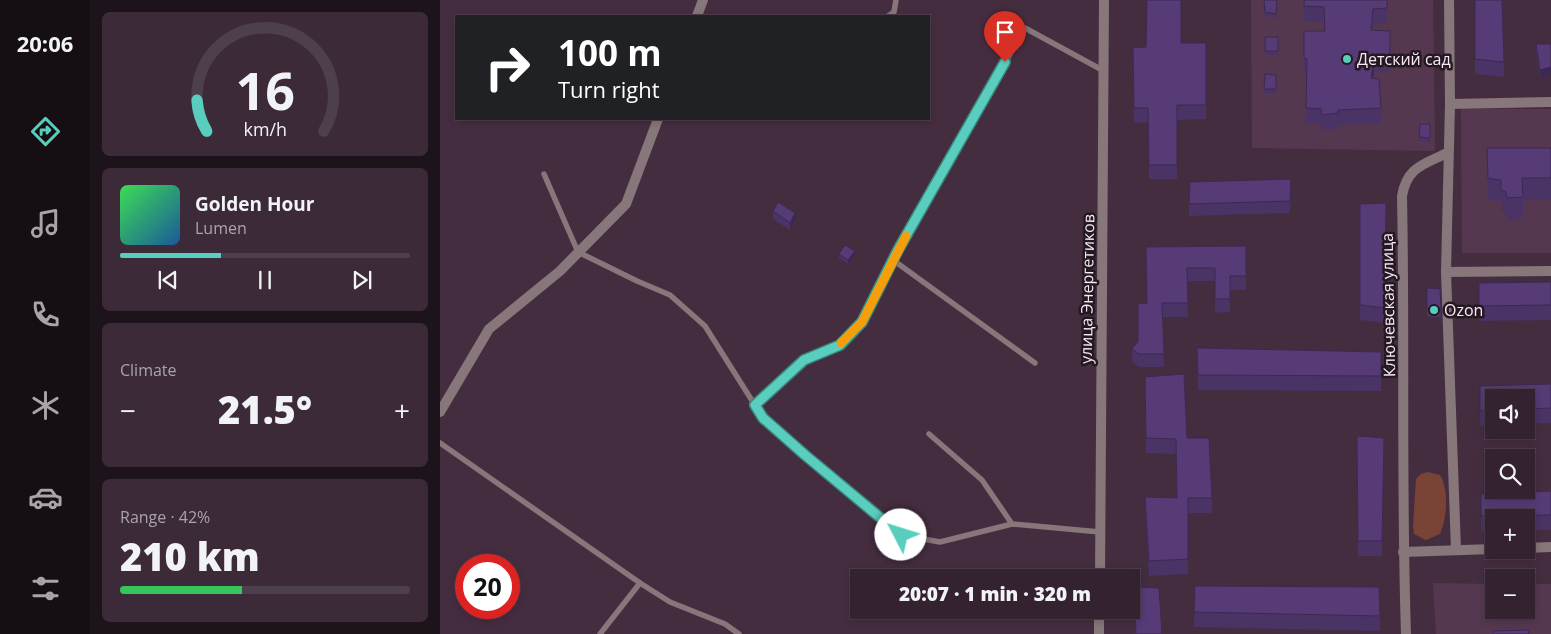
<!DOCTYPE html>
<html lang="en">
<head>
<meta charset="utf-8">
<style>
  :root { --surface:#342230; --page:#3c2a38; --text:#f1f3f6; --muted:#a9a4ab; --line:#4e3f4c; --accent:#59cebe }
  body { margin:0; font-family:"Open Sans",sans-serif; background:var(--page); color:var(--text); height:100vh; display:flex; flex-direction:column; font-size:19px; white-space:nowrap }
  * { box-sizing:border-box; margin:0 }
  p { font-size:16px; color:var(--muted) }
  .icon { flex:none; width:28px; height:28px; fill:none; stroke:currentColor; stroke-width:2; stroke-linecap:round; stroke-linejoin:round }
  .map { position:relative; flex:1; overflow:hidden }
  .side { display:flex; flex-direction:column; gap:12px; padding:12px; background:#1d131a; width:350px }
  .side>* { flex:none }
  .hud { position:absolute; left:15px; top:15px; width:475px; height:105px; border-radius:0px; box-shadow:0 2px 8px #0003,0 0 0 1px var(--line); background:#202124; color:#fff; overflow:hidden }
  .controls { position:absolute; left:1045px; top:389px; display:grid; gap:10px }
  .controls a { display:grid; place-items:center; width:50px; height:50px; border-radius:0px; background:var(--surface); box-shadow:0 2px 8px #0003,0 0 0 1px var(--line); font-size:25px }
  .speed { position:absolute; left:15px; top:554px; display:flex; gap:10px; font-size:25px; font-weight:700; text-align:center }
  .speed>* { display:grid; place-content:center; width:65px; height:65px; border-radius:50%; background:var(--surface); box-shadow:0 2px 8px #0003,0 0 0 1px var(--line); line-height:1 }
  .speed .limit { border:8px solid #d22; background:#fff; color:#111 }
  .pin { position:absolute; display:grid; place-items:center; width:42px; height:42px; color:#fff; margin:-51px -21px; border-radius:50% 50% 50% 0; rotate:-45deg; box-shadow:0 0 5px #0007 }
  .pin .icon { rotate:45deg }
  .me { position:absolute; width:55px; margin:-28px; rotate:310deg; stroke-linejoin:round; filter:drop-shadow(0 0 4px #0008) }
  .turn { display:flex; align-items:center; gap:18px; height:105px; padding:0 20px; font-size:22px }
  .turn .icon { width:65px; height:65px; stroke-width:2.5 }
  .turn b { display:block; font-size:35px; line-height:42px }
  .big { font-size:38px; font-weight:800; line-height:1.1 }
  .side .tile { flex:1; display:flex; flex-direction:column; justify-content:center; gap:8px; min-width:0; padding:0 18px; border-radius:8px; background:var(--page) }
  .side .dial { align-items:center; gap:0 }
  .dial svg { height:130px; overflow:visible; fill:none; stroke:var(--line); stroke-width:7; stroke-linecap:round; text-anchor:middle }
  .dial text { fill:var(--text); stroke:none }
  .song { display:flex; align-items:center; gap:15px }
  .cover { width:60px; height:60px; border-radius:8px; background:linear-gradient(135deg,hsl(130 70% 55%),hsl(210 70% 35%)) }
  .played { height:5px; border-radius:2px; background:linear-gradient(90deg,var(--accent) 35%,var(--line) 35%) }
  .keys { display:flex; justify-content:space-around; direction:ltr }
  .heat { display:flex; justify-content:space-between; align-items:center; font-size:28px; direction:ltr }
  .charge { height:8px; border-radius:4px; background:linear-gradient(90deg,#34c759 42%,var(--line) 0) }
  .trip { position:absolute; left:410px; top:569px; width:290px; height:50px; border-radius:0px; background:var(--surface); box-shadow:0 2px 8px #0003,0 0 0 1px var(--line); font-weight:800; line-height:50px; text-align:center }
  main { display:flex; flex:1; min-height:0 }
  .menu { display:flex; flex-direction:column; width:90px; justify-content:space-around; align-items:center; background:#150e13; color:var(--muted) }
  .menu .icon { width:35px; height:35px }
  .menu .selected { color:var(--accent) }
  .menu b { font-size:22px; color:var(--text) }
  .map>svg:first-child { display:block }
</style>
</head>
<body>
<main>
<nav class="menu">
<b>20:06</b>
<svg class="icon selected" aria-label="directions" viewBox="0 0 24 24"><path d="M12 3l9 9-9 9-9-9zM9 14v-3h6M13 9l2 2-2 2"/></svg>
<svg class="icon" aria-label="music" viewBox="0 0 24 24"><path d="M9 18V5l10-2v13"/><circle cx="6" cy="18" r="3"/><circle cx="16" cy="16" r="3"/></svg>
<svg class="icon" aria-label="phone" viewBox="0 0 24 24"><path d="M5 4h4l2 5-3 2q2 4 5 5l2-3 5 2v4C11 20 4 13 5 4z"/></svg>
<svg class="icon" aria-label="climate" viewBox="0 0 24 24"><path d="M12 3v18M4 7l16 10M4 17L20 7"/></svg>
<svg class="icon" aria-label="car" viewBox="0 0 24 24"><path d="M5 17H2v-5l4-1 3-4h7l3 4 3 1v5h-3M9 17h6M6 11h13"/><circle cx="7" cy="17" r="2"/><circle cx="17" cy="17" r="2"/></svg>
<svg class="icon" aria-label="filters" viewBox="0 0 24 24"><path d="M4 7h16M4 17h16"/><circle cx="9" cy="7" r="2"/><circle cx="15" cy="17" r="2"/></svg>
</nav>
<section class="side">
<div class="tile dial"><svg viewBox="0 0 100 80">
<path d="M14 69A42 42 0 1 1 86 69"/>
<path d="M14 69A42 42 0 0 1 8 50" stroke="#59cebe"/>
<text x="50" y="56" font-size="32" font-weight="700">16</text>
<text x="50" y="72" font-size="11">km/h</text>
</svg></div>
<div class="tile">
<div class="song"><i class="cover"></i><div><b>Golden Hour</b><p>Lumen</p></div></div>
<div class="played"></div>
<div class="keys"><svg class="icon" aria-label="previous" viewBox="0 0 24 24"><path d="M18 5L8 12l10 7zM5 5v14"/></svg><svg class="icon" aria-label="pause" viewBox="0 0 24 24"><path d="M8 5v14M16 5v14"/></svg><svg class="icon" aria-label="next" viewBox="0 0 24 24"><path d="M6 5l10 7-10 7zM19 5v14"/></svg></div>
</div>
<div class="tile"><p>Climate</p>
<div class="heat"><a>−</a><b class="big">21.5°</b><a>+</a></div>
</div>
<div class="tile"><p>Range · 42%</p><b class="big">210 km</b><div class="charge"></div></div>
</section>
<div class="map">
<svg width="1111" height="634" viewBox="0 0 1111 634">
  <rect width="100%" height="100%" fill="#452d40"/>
  <!-- built -->
  <g fill="#553850">
    <polygon points="811,0 993,0 995,151 812,148"/>
    <polygon points="1021,109 1111,109 1111,253 1022,253"/>
    <polygon points="993,583 1054,584 1054,610 1086,610 1086,584 1111,584 1111,634 996,634"/>
  </g>
  <!-- garden -->
  <path fill="#794336" d="M988 472 1000 475C1009 490 1007 518 1000 534L986 540 974 534 973 527 976 479 981 474Z"/>
  <g fill="none" stroke-linecap="round" stroke-linejoin="round">
    <!-- service -->
    <g stroke="#87767a" stroke-width="5.5">
      <polyline points="448,16 454,12 456,0"/>
      <polyline points="104,174 138,252 197,281 230,295 265,326 323,418 461,535 500,542 572,524 660,532"/>
      <polyline points="453,260 595,363"/>
      <polyline points="315,405 364,360 400,345 422,322 458,250 585,28 664,71"/>
      <polyline points="489,434 542,480 572,524"/>
      <polyline points="0,443 200,583 230,602 285,624 299,634"/>
      <polyline points="160,634 200,583"/>
    </g>
    <!-- minor -->
    <g stroke="#87767a" stroke-width="10">
      <polyline points="1009,0 1010,104 1006,272 1016,550"/>
      <polyline points="257,16 263,0"/>
      <polyline points="1010,104 1111,102"/>
      <polyline points="1006,272 1111,271"/>
      <polyline points="0,412 49,329 120,271 186,204 218,119"/>
      <polyline points="1086,548 1111,547"/>
      <polyline points="963,552 1054,549"/>
      <path d="M966 634C961 488 965 342 962 196 967 167 983 165 1007 153"/>
    </g>
    <!-- tertiary -->
    <g stroke="#87767a" stroke-width="10">
      <polyline points="660,578 664,0"/>
      <polyline points="659,634 659,610"/>
    </g>
  </g>
  <!-- wall -->
  <g fill="#4a3365">
    <polygon points="824,0 837,0 836,18 825,16"/>
    <polygon points="864,0 947,0 947,22 933,24 932,30 950,31 950,72 934,72 933,79 941,108 941,123 898,125 898,128 882,130 881,124 866,123 867,74 864,73 864,31 885,31 884,22 864,21"/>
    <polygon points="1035,0 1064,62 1064,77 1035,74"/>
    <rect x="825" y="37" width="13" height="18"/>
    <polygon points="741,43 766,43 766,119 737,120 737,179 709,179 708,122 694,123 693,48 706,47"/>
    <polygon points="1096,44 1111,44 1111,75 1100,78 1096,52"/>
    <polygon points="825,74 836,75 836,93 824,93"/>
    <polygon points="980,124 990,124 990,142 979,141"/>
    <polygon points="1047,148 1111,148 1111,200 1083,200 1083,218 1067,220 1066,213 1061,211 1061,201 1048,200"/>
    <polygon points="851,191 850,213 749,216 749,204"/>
    <polygon points="946,203 945,323 920,320 920,204"/>
    <polygon points="333,211 355,221 350,230 333,219"/>
    <polygon points="806,246 806,290 790,290 790,312 775,313 775,281 747,281 748,317 723,317 724,367 699,367 692,362 692,349 698,342 707,303 706,247"/>
    <polygon points="399,254 415,255 408,264 399,258"/>
    <polygon points="1111,282 1111,320 1039,321 1039,283"/>
    <polygon points="987,288 1000,289 1001,317 987,317"/>
    <polygon points="757,348 941,352 941,391 758,390"/>
    <polygon points="705,377 747,438 772,498 772,513 748,513 748,574 709,576 705,512 705,497 737,498 736,454 706,453"/>
    <polygon points="1111,384 1111,423 1086,424 1086,398 1054,398 1054,425 1040,426 1040,386"/>
    <polygon points="917,436 944,438 942,556 918,556"/>
    <polygon points="1111,491 1111,530 1086,530 1086,518 1054,518 1054,531 1041,531 1041,494"/>
    <polygon points="755,586 940,616 940,631 754,627"/>
    <polygon points="694,587 722,634 695,634"/>
  </g>
  <!-- shaded-wall -->
  <g fill="#3c2953">
    <polygon points="934,57 934,72 931,94 931,78"/>
    <polygon points="1111,67 1111,75 1100,78 1100,70"/>
    <polygon points="355,213 355,221 350,230 350,223"/>
    <polygon points="415,251 415,255 408,264 408,260"/>
  </g>
  <!-- building -->
  <g fill="#563b76" stroke="#3c2953">
    <polygon points="707,0 741,0 741,43 766,43 766,105 737,105 737,165 709,165 708,108 694,108 693,48 706,47"/>
    <polygon points="824,0 837,0 836,14 825,12"/>
    <polygon points="864,0 947,0 947,8 933,9 931,30 950,31 950,57 934,57 931,78 939,79 941,108 898,110 898,113 882,115 881,109 866,108 867,59 864,58 864,31 885,31 884,7 864,6"/>
    <polygon points="1035,0 1062,0 1064,62 1035,59"/>
    <rect x="825" y="37" width="13" height="14"/>
    <polygon points="1096,44 1111,44 1111,67 1100,70"/>
    <polygon points="825,74 836,75 836,89 824,89"/>
    <polygon points="980,124 990,124 990,138 979,137"/>
    <polygon points="1047,148 1111,148 1111,178 1082,178 1083,197 1067,198 1066,192 1061,190 1061,180 1048,178"/>
    <polygon points="851,179 850,201 749,204 750,182"/>
    <polygon points="338,202 355,213 350,223 333,211"/>
    <polygon points="946,203 945,308 920,305 920,204"/>
    <polygon points="405,245 415,251 408,260 399,254"/>
    <polygon points="806,246 806,276 790,276 790,299 775,299 775,268 747,268 748,303 722,303 724,354 699,354 692,349 698,342 698,304 707,303 706,247"/>
    <polygon points="1111,282 1111,305 1039,306 1039,283"/>
    <polygon points="987,288 1000,289 1001,309 987,309"/>
    <polygon points="757,348 941,352 941,376 758,375"/>
    <polygon points="744,374 747,438 769,438 772,498 748,498 748,559 709,561 705,497 737,498 736,439 706,438 705,377"/>
    <polygon points="1111,384 1111,408 1086,409 1086,398 1054,398 1054,410 1040,411 1040,386"/>
    <polygon points="917,436 944,438 942,541 918,541"/>
    <polygon points="1111,491 1111,515 1041,516 1041,494"/>
    <polygon points="755,586 939,587 940,616 754,612"/>
    <polygon points="694,587 719,588 722,634 696,634"/>
    <polygon points="1088,630 1089,634 1053,634 1053,631"/>
  </g>
  <g fill="none" stroke-linecap="round" stroke-linejoin="round">
    <defs>
      <polyline id="route" points="461,535 365,455 323,418 315,405 364,360 400,345 422,322 458,250 565,62"/>
    </defs>
    <!-- route casing -->
    <use href="#route" stroke="#3a867c" stroke-width="12"/>
    <!-- route -->
    <use href="#route" stroke="#59cebe" stroke-width="9"/>
    <!-- slow -->
    <polyline stroke="#f59e0b" stroke-width="9" points="401,343 422,322 466,236"/>
  </g>
  <!-- markers -->
  <g fill="#59cebe" stroke="#241922" stroke-width="2">
    <circle cx="907" cy="59" r="5"/>
    <circle cx="994" cy="310" r="5"/>
  </g>
  <g text-anchor="middle" dominant-baseline="central" stroke-width="5" stroke-linejoin="round" paint-order="stroke">
    <!-- poi labels -->
    <g font-size="16" fill="#f8e8f5" stroke="#241922" text-anchor="start">
      <text x="917" y="59">Детский сад</text>
      <text x="1004" y="310">Ozon</text>
    </g>
    <!-- street labels -->
    <g font-size="16" fill="#f8e8f5" stroke="#241922">
      <text transform="translate(647 289) rotate(-89)">улица Энергетиков</text>
      <text transform="translate(948 305) rotate(-91)">Ключевская улица</text>
    </g>
  </g>
</svg>
<div class="controls">
<a><svg class="icon" aria-label="sound" viewBox="0 0 24 24"><path d="M4 9h4l5-4v14l-5-4H4zM17 9q2 3 0 6"/></svg></a>
<a><svg class="icon" aria-label="search" viewBox="0 0 24 24"><circle cx="10" cy="10" r="6"/><path d="M15 15l6 6"/></svg></a>
<a>+</a>
<a>−</a>
</div>
<div class="speed"><div class="limit">20</div></div>
<div class="pin" style="left:565px;top:62px;background:#d93025"><svg class="icon" aria-label="arrive" viewBox="0 0 24 24"><path d="M6 21V4h12l-3 4 3 4H6"/></svg></div>
<svg class="me" style="left:461px;top:535px" viewBox="-20 -20 40 40"><circle r="19" fill="#fff"/><path d="M0-13L10 11 0 6-10 11z" fill="#59cebe"/></svg>
<div class="trip">20:07 · 1 min · 320 m</div>
<div class="hud">
<div class="turn"><svg class="icon" aria-label="right" viewBox="0 0 24 24"><path d="M7 20v-9h11M14 6l5 5-5 5"/></svg><div><b>100 m</b>Turn right</div></div>
</div>
</div>
</main>
</body>
</html>
